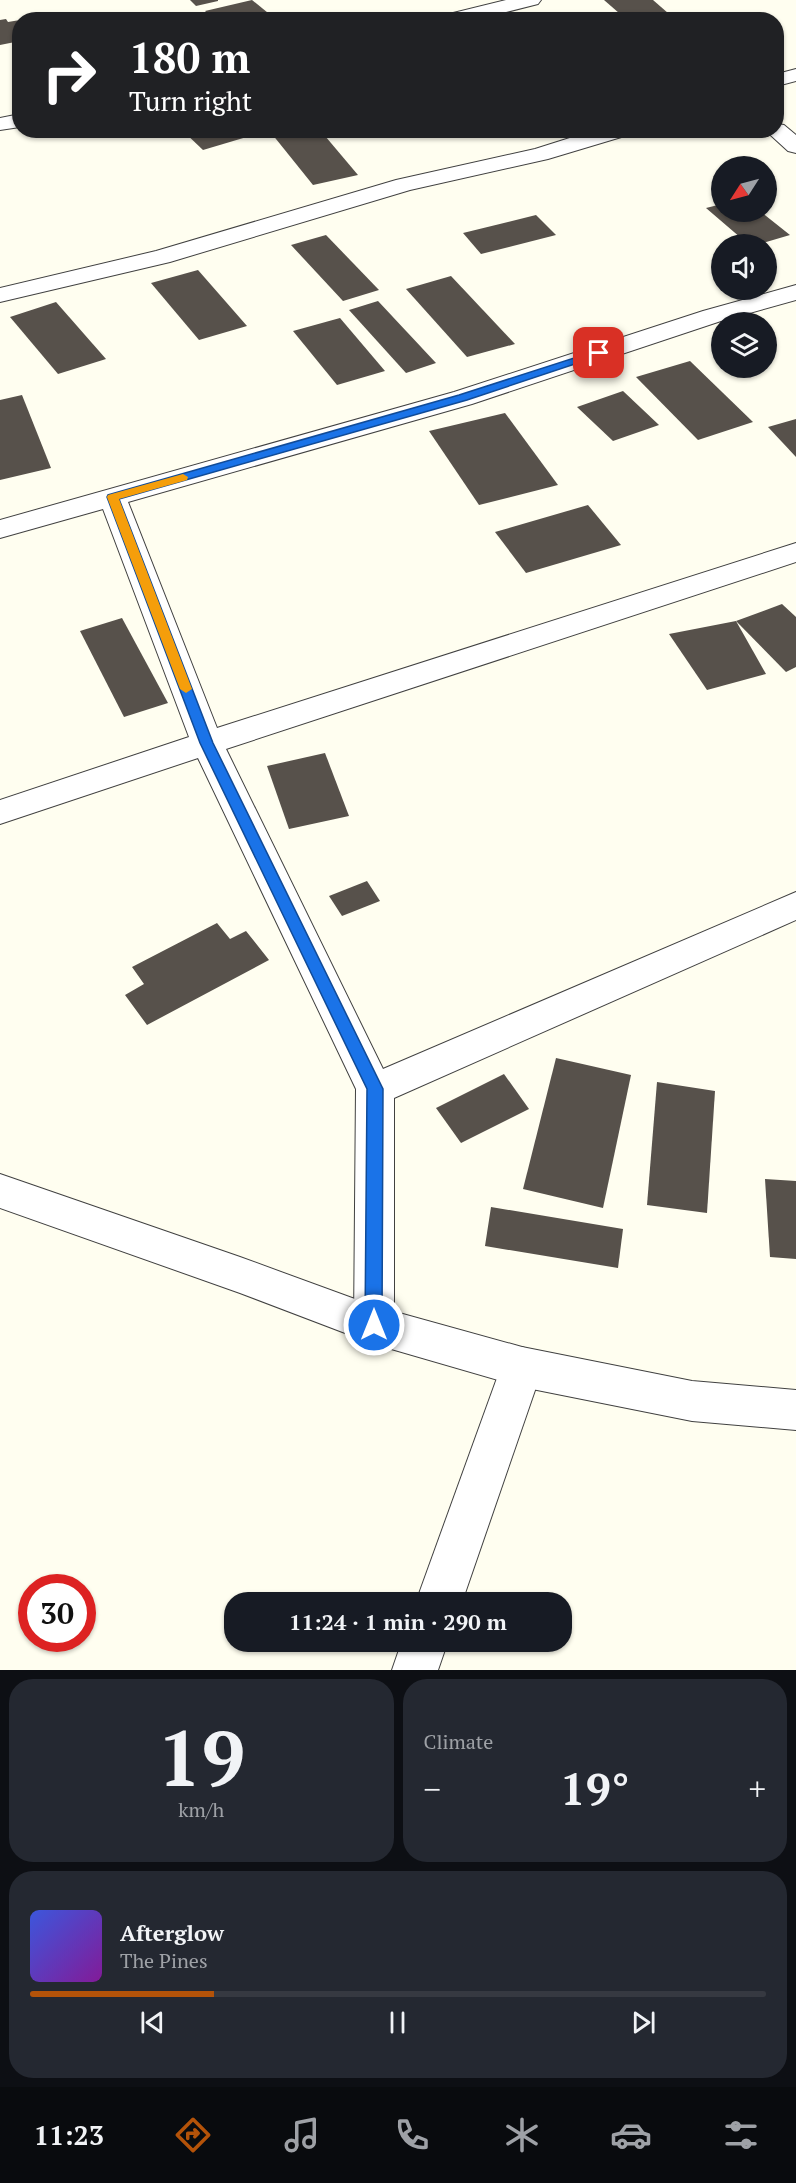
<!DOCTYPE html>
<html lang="en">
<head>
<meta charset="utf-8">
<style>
  :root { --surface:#171b24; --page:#242831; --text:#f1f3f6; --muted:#9ea1a6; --line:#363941; --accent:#b45309 }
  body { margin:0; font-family:"PT Serif",serif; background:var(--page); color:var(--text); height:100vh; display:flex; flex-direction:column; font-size:22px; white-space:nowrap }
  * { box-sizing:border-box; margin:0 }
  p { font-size:20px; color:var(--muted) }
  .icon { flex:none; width:33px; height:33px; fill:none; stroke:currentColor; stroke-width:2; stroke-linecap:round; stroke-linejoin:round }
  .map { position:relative; height:1670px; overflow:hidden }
  .details { display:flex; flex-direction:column; gap:9px; padding:9px; background:#0d0f14; flex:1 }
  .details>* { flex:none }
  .hud { position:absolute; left:12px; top:12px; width:772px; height:126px; border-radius:24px; box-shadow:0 2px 4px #0004; background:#202124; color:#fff; overflow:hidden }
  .needle { width:39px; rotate:234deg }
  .tools { position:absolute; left:711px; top:156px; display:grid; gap:12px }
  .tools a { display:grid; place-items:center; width:66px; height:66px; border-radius:50%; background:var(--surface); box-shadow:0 2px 4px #0004; font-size:30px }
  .speed { position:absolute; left:18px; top:1574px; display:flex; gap:12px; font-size:30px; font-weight:700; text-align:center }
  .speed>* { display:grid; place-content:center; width:78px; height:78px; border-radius:50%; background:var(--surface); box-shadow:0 2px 4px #0004; line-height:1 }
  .speed .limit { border:9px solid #d22; background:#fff; color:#111 }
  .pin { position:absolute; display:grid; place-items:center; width:51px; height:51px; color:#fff; margin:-26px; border-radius:12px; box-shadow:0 3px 9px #0006 }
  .me { position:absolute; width:66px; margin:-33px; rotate:0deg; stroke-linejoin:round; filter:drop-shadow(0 0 4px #0008) }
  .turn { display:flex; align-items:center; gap:21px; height:126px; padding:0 18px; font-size:27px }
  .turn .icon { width:78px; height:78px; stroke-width:2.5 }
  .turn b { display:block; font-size:42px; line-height:51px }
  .big { font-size:45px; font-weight:600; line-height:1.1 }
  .details .tile { flex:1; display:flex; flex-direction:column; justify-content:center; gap:9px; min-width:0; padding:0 21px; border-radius:24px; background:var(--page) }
  .details .dial { align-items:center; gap:0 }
  .dial b { font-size:78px; line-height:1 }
  .song { display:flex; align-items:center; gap:18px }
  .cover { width:72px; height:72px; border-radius:9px; background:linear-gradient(135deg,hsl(230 70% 55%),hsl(290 70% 35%)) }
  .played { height:6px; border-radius:3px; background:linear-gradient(90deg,var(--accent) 25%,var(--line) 25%) }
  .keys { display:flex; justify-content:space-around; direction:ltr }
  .heat { display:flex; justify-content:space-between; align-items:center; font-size:33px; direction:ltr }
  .details .tiles { flex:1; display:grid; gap:9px; grid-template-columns:1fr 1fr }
  .tile:last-child { grid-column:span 2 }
  .trip { position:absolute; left:224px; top:1592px; width:348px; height:60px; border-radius:24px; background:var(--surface); box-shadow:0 2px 4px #0004; font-weight:600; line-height:60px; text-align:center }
  .menu { display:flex; height:96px; justify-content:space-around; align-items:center; background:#090b0e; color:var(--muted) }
  .menu .icon { width:42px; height:42px }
  .menu .current { color:var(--accent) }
  .menu b { font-size:27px; color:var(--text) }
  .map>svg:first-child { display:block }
</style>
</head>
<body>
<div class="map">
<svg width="796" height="1670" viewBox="0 0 796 1670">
  <rect width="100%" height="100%" fill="#fffef0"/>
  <!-- building -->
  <g fill="#57514b">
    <polygon points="190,0 218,0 218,1 196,6"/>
    <polygon points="252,0 273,17 269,20 214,20 205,11"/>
    <polygon points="604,0 653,0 676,20 627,20"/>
    <polygon points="6,19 8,22 20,20 20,41 0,45 0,20"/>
    <polygon points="182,130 244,130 250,136 203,150"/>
    <polygon points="287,130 320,130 358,175 313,185 272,134"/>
    <polygon points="722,204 722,212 761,212 790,235 759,244 748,244 706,208"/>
    <polygon points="536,215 556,235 481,254 463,233"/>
    <polygon points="326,235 379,290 343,301 291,245"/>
    <polygon points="198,270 247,326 199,340 151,283"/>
    <polygon points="451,276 515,344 467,357 406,289"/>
    <polygon points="378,301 436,363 406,373 349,310"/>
    <polygon points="56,302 106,359 58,374 10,317"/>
    <polygon points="340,318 385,371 337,385 293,331"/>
    <polygon points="690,361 753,422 698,440 636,377"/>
    <polygon points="623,391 659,425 613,441 577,407"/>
    <polygon points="22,395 51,468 0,480 0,400"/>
    <polygon points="505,413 558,485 479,505 429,431"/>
    <polygon points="796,419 796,457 768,427"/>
    <polygon points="588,505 621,545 526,573 495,532"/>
    <polygon points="782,604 796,617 796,667 786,672 736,621"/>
    <polygon points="122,618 168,703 124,717 80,631"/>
    <polygon points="736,621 766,674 707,690 669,634"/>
    <polygon points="325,753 349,816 289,829 267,766"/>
    <polygon points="367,881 380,901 342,916 329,896"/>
    <polygon points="217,923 230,939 246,931 269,960 147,1025 125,995 144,984 132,967"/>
    <polygon points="556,1058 631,1075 603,1208 523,1189"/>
    <polygon points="504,1074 529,1109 461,1143 436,1108"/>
    <polygon points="657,1082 715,1091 707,1213 647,1205"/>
    <polygon points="765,1179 796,1181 796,1259 770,1257"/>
    <polygon points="491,1207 623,1229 618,1268 485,1246"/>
  </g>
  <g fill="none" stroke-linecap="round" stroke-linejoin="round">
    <defs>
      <g id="minor">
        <polygon points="506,0 541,0 538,4 475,20 438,20 441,16"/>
        <polygon points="796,69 796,81 777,86 777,74"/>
        <polygon points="20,114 20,127 0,130 0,118"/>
        <polygon points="777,124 784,125 796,135 796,153 788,151 765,130 777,130"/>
        <polygon points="595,130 631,130 628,135 548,159 410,190 170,262 0,302 0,288 156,251 396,180 535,149"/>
        <polygon points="796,285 796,300 721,321 472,404 128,502 217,728 796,543 796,562 226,749 383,1069 796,892 796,920 394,1098 394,1325 388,1338 374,1344 360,1338 354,1325 356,1089 198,758 0,824 0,800 189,737 103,509 0,538 0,520 454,392 703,311"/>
        <polygon points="522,1347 537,1353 543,1367 462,1602 416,1602 501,1367 507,1353"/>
        <polygon points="402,1641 448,1641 438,1670 392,1670"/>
      </g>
      <polygon id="tertiary" points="0,1174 240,1257 374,1306 522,1347 692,1381 796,1390 796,1430 692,1421 522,1387 374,1344 240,1293 0,1208"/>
    </defs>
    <!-- minor casing -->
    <use href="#minor" stroke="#414141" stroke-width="2"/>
    <!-- tertiary casing -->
    <use href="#tertiary" stroke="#414141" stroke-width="2"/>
    <!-- minor -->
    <use href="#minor" fill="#fff" fill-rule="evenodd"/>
    <!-- tertiary -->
    <use href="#tertiary" fill="#fff" fill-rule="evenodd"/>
  </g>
  <!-- route -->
  <polygon fill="#1a73e8" stroke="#114b97" stroke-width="1.5" points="599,350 602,351 602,355 467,400 119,499 213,743 383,1089 382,1325 380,1331 374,1333 368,1331 365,1325 367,1089 200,743 107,497 108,495 459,395"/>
  <!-- slow -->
  <polygon fill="#f59e0b" points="183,474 188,477 187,480 119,499 192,689 186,693 180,689 107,497 108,495"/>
</svg>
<div class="tools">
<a><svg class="needle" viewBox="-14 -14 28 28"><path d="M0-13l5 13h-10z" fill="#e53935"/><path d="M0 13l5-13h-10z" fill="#9ea1a6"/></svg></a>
<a><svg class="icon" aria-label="sound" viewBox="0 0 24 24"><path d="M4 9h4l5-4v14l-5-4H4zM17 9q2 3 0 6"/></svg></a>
<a><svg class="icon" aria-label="layers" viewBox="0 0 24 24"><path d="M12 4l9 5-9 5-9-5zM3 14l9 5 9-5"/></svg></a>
</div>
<div class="speed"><div class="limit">30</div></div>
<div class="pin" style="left:599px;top:353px;background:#d93025"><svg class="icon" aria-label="arrive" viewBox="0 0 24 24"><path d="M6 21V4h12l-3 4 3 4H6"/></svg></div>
<svg class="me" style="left:374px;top:1325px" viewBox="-20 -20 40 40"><circle r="17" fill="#1a73e8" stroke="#fff" stroke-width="3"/><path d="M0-11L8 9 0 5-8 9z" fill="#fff"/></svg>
<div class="trip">11:24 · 1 min · 290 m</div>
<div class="hud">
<div class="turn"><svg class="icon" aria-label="right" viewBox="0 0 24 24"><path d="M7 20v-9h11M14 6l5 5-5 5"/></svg><div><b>180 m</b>Turn right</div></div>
</div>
</div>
<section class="details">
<div class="tiles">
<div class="tile dial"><b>19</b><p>km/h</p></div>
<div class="tile"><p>Climate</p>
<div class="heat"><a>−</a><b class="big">19°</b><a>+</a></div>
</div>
<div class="tile">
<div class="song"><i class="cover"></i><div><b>Afterglow</b><p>The Pines</p></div></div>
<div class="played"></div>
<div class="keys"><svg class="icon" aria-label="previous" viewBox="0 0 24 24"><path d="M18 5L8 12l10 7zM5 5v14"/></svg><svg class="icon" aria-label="pause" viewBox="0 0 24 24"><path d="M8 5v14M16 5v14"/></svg><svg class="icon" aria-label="next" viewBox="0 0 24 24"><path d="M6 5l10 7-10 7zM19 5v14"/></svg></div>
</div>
</div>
</section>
<nav class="menu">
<b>11:23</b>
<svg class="icon current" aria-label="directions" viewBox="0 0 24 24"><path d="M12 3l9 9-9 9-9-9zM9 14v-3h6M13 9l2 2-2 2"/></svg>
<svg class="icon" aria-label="music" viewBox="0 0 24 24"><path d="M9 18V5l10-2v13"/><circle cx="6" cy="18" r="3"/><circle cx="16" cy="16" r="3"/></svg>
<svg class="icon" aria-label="phone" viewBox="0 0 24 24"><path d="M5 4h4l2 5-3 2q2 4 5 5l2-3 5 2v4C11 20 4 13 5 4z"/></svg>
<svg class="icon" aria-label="climate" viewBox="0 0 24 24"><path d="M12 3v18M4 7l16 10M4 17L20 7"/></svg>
<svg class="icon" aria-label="car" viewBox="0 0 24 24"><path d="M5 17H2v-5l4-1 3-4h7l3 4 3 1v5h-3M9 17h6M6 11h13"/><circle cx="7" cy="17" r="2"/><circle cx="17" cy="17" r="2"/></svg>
<svg class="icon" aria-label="filters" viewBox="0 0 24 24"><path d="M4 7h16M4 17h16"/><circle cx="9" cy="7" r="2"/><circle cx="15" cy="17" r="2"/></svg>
</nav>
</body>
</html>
